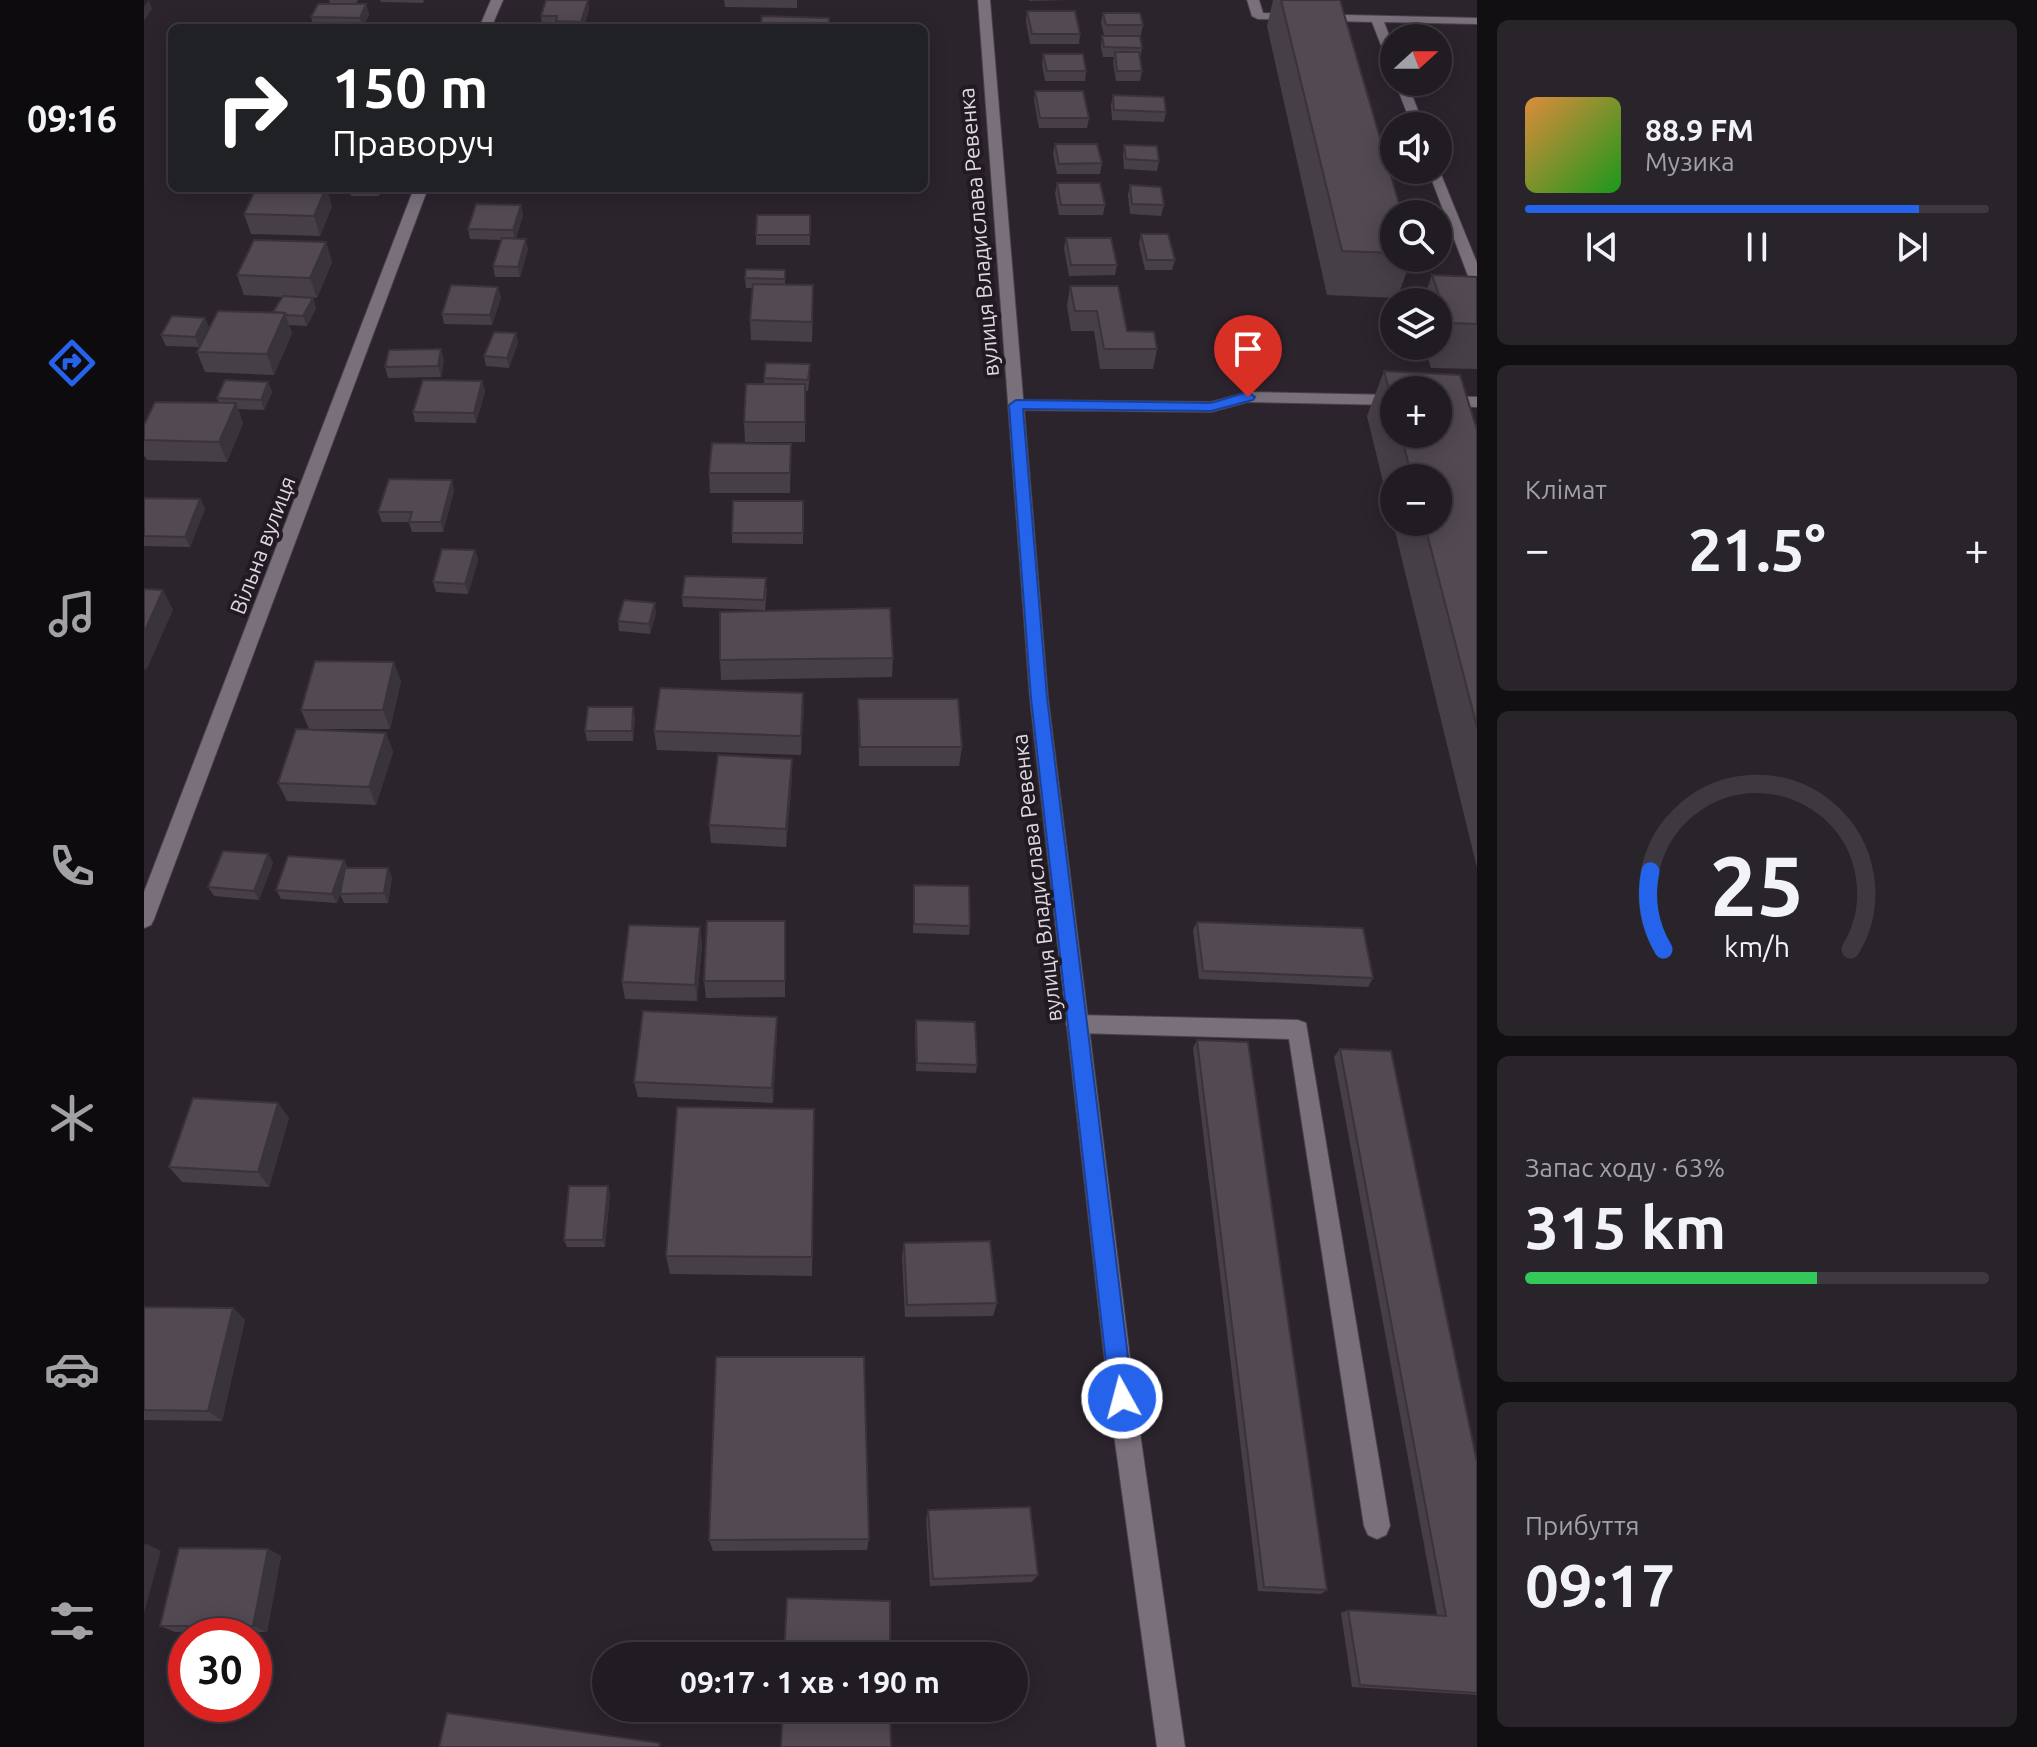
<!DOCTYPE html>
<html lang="uk">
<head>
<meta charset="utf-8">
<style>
  :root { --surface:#211b22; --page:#29242a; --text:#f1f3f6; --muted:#a2a1a5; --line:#3e3940; --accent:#2563eb }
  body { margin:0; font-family:Ubuntu,sans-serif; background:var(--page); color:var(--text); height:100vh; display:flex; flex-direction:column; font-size:30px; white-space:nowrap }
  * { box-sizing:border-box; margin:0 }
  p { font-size:26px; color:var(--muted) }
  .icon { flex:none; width:44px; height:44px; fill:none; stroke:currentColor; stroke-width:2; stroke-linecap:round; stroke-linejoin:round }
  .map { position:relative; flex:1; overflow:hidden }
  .sheet { display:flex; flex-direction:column; gap:20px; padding:20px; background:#120f13; width:560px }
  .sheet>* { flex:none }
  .top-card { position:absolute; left:24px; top:24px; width:760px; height:168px; border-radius:12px; box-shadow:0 4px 20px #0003,0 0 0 2px var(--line); background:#202124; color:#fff; overflow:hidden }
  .needle { width:52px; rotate:69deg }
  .buttons { position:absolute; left:1236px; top:24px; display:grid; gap:16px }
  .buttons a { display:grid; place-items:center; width:72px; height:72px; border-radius:50%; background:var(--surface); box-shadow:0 4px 20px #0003,0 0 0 2px var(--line); font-size:40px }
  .speed { position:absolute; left:24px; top:1618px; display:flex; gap:16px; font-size:40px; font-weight:700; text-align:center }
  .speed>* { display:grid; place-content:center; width:104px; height:104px; border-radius:50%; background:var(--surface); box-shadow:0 4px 20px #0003,0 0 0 2px var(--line); line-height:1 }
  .speed .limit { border:12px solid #d22; background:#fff; color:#111 }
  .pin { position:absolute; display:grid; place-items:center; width:68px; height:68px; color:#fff; margin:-82px -34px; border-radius:50% 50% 50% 0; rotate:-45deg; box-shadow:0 0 8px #0007 }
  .pin .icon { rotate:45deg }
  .me { position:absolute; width:88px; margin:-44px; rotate:353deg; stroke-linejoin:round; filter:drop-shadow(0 0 6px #0008) }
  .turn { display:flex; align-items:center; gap:28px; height:168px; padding:0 32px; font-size:36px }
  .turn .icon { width:104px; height:104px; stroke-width:2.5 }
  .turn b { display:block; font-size:56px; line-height:68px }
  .big { font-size:60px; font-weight:600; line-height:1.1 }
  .sheet .card { flex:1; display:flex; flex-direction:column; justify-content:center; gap:12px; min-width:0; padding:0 28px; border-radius:12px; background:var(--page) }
  .sheet .dial { align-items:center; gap:0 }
  .dial svg { height:208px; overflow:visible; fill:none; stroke:var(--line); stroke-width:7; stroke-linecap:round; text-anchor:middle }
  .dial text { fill:var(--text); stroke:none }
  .song { display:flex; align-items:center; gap:24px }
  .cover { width:96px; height:96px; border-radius:12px; background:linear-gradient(135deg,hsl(30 70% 55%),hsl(120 70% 35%)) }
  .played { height:8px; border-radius:4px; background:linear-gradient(90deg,var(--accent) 85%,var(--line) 85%) }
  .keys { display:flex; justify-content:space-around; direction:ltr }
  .heat { display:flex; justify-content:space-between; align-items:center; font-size:44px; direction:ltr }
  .charge { height:12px; border-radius:6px; background:linear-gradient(90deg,#34c759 63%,var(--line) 0) }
  .trip { position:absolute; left:448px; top:1642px; width:436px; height:80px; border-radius:40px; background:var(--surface); box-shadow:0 4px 20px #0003,0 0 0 2px var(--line); font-weight:600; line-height:80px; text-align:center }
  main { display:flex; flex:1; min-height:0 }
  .dock { display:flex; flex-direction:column; width:144px; justify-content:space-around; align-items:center; background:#0d0b0e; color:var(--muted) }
  .dock .icon { width:56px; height:56px }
  .dock .current { color:var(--accent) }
  .dock b { font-size:36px; color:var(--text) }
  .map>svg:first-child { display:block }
</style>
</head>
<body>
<main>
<nav class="dock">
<b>09:16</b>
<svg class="icon current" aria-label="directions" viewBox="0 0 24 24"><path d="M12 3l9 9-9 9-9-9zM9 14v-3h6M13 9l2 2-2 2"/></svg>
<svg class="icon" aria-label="music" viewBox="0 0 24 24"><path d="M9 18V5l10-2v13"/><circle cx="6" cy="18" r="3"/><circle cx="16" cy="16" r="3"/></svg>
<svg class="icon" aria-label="phone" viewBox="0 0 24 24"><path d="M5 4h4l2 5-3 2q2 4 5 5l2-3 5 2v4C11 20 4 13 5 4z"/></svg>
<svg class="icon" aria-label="climate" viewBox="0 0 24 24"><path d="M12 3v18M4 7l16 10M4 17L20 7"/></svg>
<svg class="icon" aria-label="car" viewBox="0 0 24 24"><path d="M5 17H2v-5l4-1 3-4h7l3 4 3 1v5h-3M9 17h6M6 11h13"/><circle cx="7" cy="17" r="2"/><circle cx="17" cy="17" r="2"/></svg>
<svg class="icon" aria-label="filters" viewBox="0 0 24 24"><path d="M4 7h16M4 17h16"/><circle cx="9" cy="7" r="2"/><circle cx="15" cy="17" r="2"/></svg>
</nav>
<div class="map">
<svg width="1333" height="1747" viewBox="0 0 1333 1747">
  <rect width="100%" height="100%" fill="#2c242d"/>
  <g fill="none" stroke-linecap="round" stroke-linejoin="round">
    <defs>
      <g id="lane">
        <polygon points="1103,0 1115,0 1119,13 1333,18 1333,24 1240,22 1250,48 1250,67 1244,63 1228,22 1114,19 1108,16"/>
        <polygon points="1251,82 1263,82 1280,126 1268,126"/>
        <polygon points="1294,167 1333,263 1333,285 1326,281 1284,170 1294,170"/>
        <polygon points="1104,392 1250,395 1250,405 1104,402 1067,412 872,410 864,405 872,400 1067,402"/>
        <polygon points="1294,396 1333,397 1333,407 1294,406"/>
        <polygon points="933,1015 1154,1020 1162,1023 1246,1526 1242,1535 1233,1539 1224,1535 1220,1526 1145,1039 933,1033 925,1031 922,1024 925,1017"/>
      </g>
      <g id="street">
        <polygon points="347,0 359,0 347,28 335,28"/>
        <polygon points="834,0 846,0 904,698 991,1398 1041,1747 1013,1747 965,1398 886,698"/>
        <polygon points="270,188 284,188 10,919 7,925 0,928 0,892"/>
      </g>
    </defs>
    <!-- lane casing -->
    <use href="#lane" stroke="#49424a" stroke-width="2"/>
    <!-- street casing -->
    <use href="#street" stroke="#49424a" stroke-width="2"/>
    <!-- lane -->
    <use href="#lane" fill="#79707b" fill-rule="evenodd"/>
    <!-- street -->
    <use href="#street" fill="#79707b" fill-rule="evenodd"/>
  </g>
  <!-- wall -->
  <g fill="#473f47" fill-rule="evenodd">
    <polygon points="185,0 214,0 212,4 222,4 225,14 219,28 170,27 167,17 186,4"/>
    <polygon points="236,0 280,0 279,3 237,2"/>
    <polygon points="580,0 653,0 653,8 581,7"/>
    <polygon points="885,0 922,0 885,1"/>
    <polygon points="1129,0 1196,0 1250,214 1250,258 1268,258 1253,298 1183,295 1123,26"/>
    <polygon points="445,9 440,28 413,28 413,26 398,25 397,16"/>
    <polygon points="883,11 936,34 935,44 886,44 882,21"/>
    <polygon points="959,13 999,25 997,35 960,35 957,23"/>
    <polygon points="958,36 998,48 996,58 998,71 996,81 972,81 969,62 970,57 959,57 957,46"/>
    <polygon points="899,54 942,71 941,81 901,81 898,64"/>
    <polygon points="891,91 945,118 943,128 895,128 890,101"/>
    <polygon points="969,95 1022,112 1020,122 968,120 967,105"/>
    <polygon points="911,144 958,163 956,174 913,174 909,154"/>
    <polygon points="980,145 1015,161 1013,171 980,169 979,155"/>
    <polygon points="913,183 961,205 959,215 915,215 911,194"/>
    <polygon points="986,185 1020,205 1017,216 986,214 984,195"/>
    <polygon points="205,188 238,188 235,196 207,196"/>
    <polygon points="377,205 379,215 372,238 384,249 376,277 351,277 349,266 357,240 326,239 324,229"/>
    <polygon points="188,206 176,236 107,234 100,214"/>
    <polygon points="666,215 666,245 612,245 612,235"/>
    <polygon points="997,234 1031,260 1028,270 1001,270 995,244"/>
    <polygon points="922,238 973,265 971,275 925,276 920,248"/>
    <polygon points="182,242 188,262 173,298 165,297 169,298 172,308 163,326 145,325 148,333 130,375 61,372 53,352 65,328 55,347 22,346 17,335 61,318 65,328 129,313 138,297 100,295 93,275"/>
    <polygon points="641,270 641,284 669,305 668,342 607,340 606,320 609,288 602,288 601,278"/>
    <polygon points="1288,275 1333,277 1333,369 1287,368 1280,346 1294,346 1294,302 1278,302"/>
    <polygon points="926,286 983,331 1013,349 1009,369 956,369 950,331 927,331 923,306"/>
    <polygon points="357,297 348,325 300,324 298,314"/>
    <polygon points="372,333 374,343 365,368 342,366 340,356"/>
    <polygon points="300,360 297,377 244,378 241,367"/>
    <path d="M1240 371 1333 430V868L1223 416ZM1250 390 1294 434H1250ZM1250 478H1294V522H1250Z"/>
    <polygon points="666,375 664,391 661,390 661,442 601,442 600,422 620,384 620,378"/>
    <polygon points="338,381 341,391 332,423 271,422 269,412"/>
    <polygon points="124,382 128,392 120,410 94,409 99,423 83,462 3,460 0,455 0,440 75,403 73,398"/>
    <polygon points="647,444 646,493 566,493 565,473"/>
    <polygon points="308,480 310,491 299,532 268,532 265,522 238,522 234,512"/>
    <polygon points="0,498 56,499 61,509 46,547 0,546"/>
    <polygon points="659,501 659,544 588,543 588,533"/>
    <polygon points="331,550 334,560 324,594 292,592 289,582"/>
    <polygon points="623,588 621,610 539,607 538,597"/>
    <polygon points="512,613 506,634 475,631 474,621"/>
    <polygon points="749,658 748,677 577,680 576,660"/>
    <polygon points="257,681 246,729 165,729 157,710"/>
    <polygon points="659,693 657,755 513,750 510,731"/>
    <polygon points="714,699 818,747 815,766 715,766"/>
    <polygon points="491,717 489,741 443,741 441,731"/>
    <polygon points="242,733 249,752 232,805 143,801 134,783"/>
    <polygon points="648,778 642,847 567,843 565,825"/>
    <polygon points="124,854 129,863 115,900 70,896 64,887"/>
    <polygon points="200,860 204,868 248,877 244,903 200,903 196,894 193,903 137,899 132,890"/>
    <polygon points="770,885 826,926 825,935 769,933"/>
    <polygon points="641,921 641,997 562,998 560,981"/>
    <polygon points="1053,922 1229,978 1224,987 1055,979 1049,930"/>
    <polygon points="558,944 553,1001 481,999 478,982"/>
    <polygon points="633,1017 633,1033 629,1103 494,1097 490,1082"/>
    <polygon points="772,1020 833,1065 832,1073 772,1071 771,1028"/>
    <polygon points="1053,1040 1183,1590 1177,1594 1114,1591 1049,1048"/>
    <polygon points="1196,1049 1333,1462 1333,1695 1208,1687 1197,1613 1204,1610 1293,1615 1190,1057"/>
    <polygon points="670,1109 668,1276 526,1274 522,1256"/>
    <polygon points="145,1118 125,1187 38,1182 25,1167"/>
    <polygon points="466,1193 461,1247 423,1247 420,1240"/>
    <polygon points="760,1243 853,1303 849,1316 761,1317 758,1256"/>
    <polygon points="0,1307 89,1308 101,1320 78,1421 0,1420"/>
    <polygon points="784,1510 894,1575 888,1582 786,1586 782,1519"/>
    <polygon points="725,1539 723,1550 569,1551 565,1540"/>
    <polygon points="124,1549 137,1556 123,1632 31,1632 16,1626"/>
  </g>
  <!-- shaded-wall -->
  <g fill="#39333a">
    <polygon points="5,0 8,9 0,21 0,6"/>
    <polygon points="444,0 445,9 440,28 438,28 437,22"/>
    <polygon points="222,4 225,14 219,28 216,18"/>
    <polygon points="182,188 183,188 188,206 176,236 170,216"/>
    <polygon points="377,205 379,215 371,241 369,230"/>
    <polygon points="382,239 384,249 376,277 374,267"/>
    <polygon points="182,242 188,262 173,298 166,278"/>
    <polygon points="354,287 357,297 348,325 346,315"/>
    <polygon points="169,298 172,308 163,326 159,316"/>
    <polygon points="141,313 148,333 130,375 123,354"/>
    <polygon points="61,318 65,328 55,347 51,337"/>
    <polygon points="372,333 374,343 365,368 363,358"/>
    <polygon points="297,349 300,360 297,377 294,366"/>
    <polygon points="338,381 341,391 332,423 330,413"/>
    <polygon points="124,382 128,392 120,410 117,400"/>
    <polygon points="92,403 99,423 83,462 75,442"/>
    <polygon points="308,480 310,491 299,532 297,522"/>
    <polygon points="56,499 61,509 46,547 41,537"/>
    <polygon points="331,550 334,560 324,594 321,584"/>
    <polygon points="19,590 29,610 2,671 0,668 0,633"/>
    <polygon points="511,603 512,613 506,634 505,624"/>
    <polygon points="250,662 257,681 246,729 239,710"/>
    <polygon points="659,693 660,712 657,755 657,736"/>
    <polygon points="489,707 491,717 489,741 488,731"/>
    <polygon points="242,733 249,752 232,805 225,787"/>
    <polygon points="648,759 648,778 642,847 642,829"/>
    <polygon points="124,854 129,863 115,900 110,891"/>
    <polygon points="200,860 204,870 193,903 188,894"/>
    <polygon points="244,868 248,877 244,903 240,893"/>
    <polygon points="556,927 558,944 553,1001 551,985"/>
    <polygon points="633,1017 633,1033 629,1103 628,1088"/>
    <polygon points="134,1103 145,1118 125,1187 114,1172"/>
    <polygon points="464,1186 466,1193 461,1247 459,1240"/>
    <polygon points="89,1308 101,1320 78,1421 64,1411"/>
    <polygon points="1,1543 17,1551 0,1613 0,1547"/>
    <polygon points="124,1549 137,1556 123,1632 109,1626"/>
  </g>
  <!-- building -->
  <g fill="#524953" stroke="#39333a" stroke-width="2">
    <polygon points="402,0 444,0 437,22 412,21 413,16 397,16"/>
    <polygon points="1137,0 1196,0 1258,214 1250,214 1250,253 1198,251"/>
    <polygon points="174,4 222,4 216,18 167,17"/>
    <polygon points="883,11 931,11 936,34 888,34"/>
    <polygon points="959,13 996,13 999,25 962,25"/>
    <polygon points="618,16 685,18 685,28 616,28"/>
    <polygon points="958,36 996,36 998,48 960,47"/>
    <polygon points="971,52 995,52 998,71 973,71"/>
    <polygon points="899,54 939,54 942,71 903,71"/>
    <polygon points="891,91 939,91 945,118 896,118"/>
    <polygon points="969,95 1020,97 1022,112 970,110"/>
    <polygon points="911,144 953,144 958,163 915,164"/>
    <polygon points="980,145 1013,146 1015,161 982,159"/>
    <polygon points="913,183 956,183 961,205 917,205"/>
    <polygon points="986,185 1017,187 1020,205 988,204"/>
    <polygon points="112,188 182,188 170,216 100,214"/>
    <polygon points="332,204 377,205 369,230 324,229"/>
    <polygon points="613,215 666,215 666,235 612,235"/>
    <polygon points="997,234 1024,234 1031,260 1003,260"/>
    <polygon points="358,238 382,239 374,267 349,266"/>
    <polygon points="922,238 967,238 973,265 927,265"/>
    <polygon points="110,240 182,242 166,278 93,275"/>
    <polygon points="602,269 641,270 641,279 601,278"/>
    <polygon points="1288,275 1333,277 1333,324 1305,323"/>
    <polygon points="609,284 669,285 668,322 606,320"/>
    <polygon points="307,285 354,287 346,315 298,314"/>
    <polygon points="926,286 974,286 983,331 1010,332 1013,349 960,349 953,311 931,311"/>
    <polygon points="139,296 169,298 159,316 142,315 141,313 129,312"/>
    <polygon points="74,311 141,313 123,354 53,352"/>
    <polygon points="28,316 61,318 51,337 17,335"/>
    <polygon points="350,332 372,333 363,358 340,356"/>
    <polygon points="297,349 294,366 241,367 245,350"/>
    <polygon points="622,363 666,364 664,380 620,378"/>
    <polygon points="1240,371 1316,375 1333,430 1333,727 1280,522 1294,522 1294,478 1268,478 1257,434 1294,434 1294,390 1250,390 1250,408"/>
    <polygon points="81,380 124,382 117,400 73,398"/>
    <polygon points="279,380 338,381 330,413 269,412"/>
    <polygon points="602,384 661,384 661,422 600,422"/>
    <polygon points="11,402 92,403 75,442 0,440 0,425"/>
    <polygon points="568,443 647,444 646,473 565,473"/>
    <polygon points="245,479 308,480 297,522 265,522 268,512 234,512"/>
    <polygon points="0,498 56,499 41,537 0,536"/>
    <polygon points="589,501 659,501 659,533 588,533"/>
    <polygon points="298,549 331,550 321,584 289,582"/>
    <polygon points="541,576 622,578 620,600 538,597"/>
    <polygon points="0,589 19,590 0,633"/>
    <polygon points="480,600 511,603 505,624 474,621"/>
    <polygon points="746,608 749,658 576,660 576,612"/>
    <polygon points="171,661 250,662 239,710 157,710"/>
    <polygon points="516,688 659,693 657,736 510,731"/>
    <polygon points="714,699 814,699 818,747 716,747"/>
    <polygon points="444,707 489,707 488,731 441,731"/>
    <polygon points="152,729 242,733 225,787 134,783"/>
    <polygon points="574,755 648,759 642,829 565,825"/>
    <polygon points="79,851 124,854 110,891 64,887"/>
    <polygon points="144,856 200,860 188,894 132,890"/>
    <polygon points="201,868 244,868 240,893 196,894"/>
    <polygon points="770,885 825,886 826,926 770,924"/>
    <polygon points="563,921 641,921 641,981 560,981"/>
    <polygon points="1053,922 1219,928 1229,978 1059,971"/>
    <polygon points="485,925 556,927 551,985 478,982"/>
    <polygon points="499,1011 633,1017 628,1088 490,1082"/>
    <polygon points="772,1020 831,1022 833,1065 773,1063"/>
    <polygon points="1053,1040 1104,1042 1183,1590 1120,1587"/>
    <polygon points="1196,1049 1247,1051 1333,1462 1333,1693 1216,1685 1204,1610 1302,1616"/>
    <polygon points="49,1098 134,1103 114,1172 25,1167"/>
    <polygon points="533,1107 670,1109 668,1257 522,1256"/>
    <polygon points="425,1186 464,1186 459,1240 420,1240"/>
    <polygon points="846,1241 853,1303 763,1305 760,1243"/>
    <polygon points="0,1307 89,1308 64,1411 0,1410"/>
    <polygon points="572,1357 720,1357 725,1539 565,1540"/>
    <polygon points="886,1507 894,1575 789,1579 784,1510"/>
    <polygon points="35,1548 124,1549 109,1626 16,1626"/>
    <polygon points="643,1598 746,1601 746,1656 640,1656"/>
    <polygon points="639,1708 746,1708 747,1747 637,1747"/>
    <polygon points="303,1713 516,1743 515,1747 295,1747"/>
  </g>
  <!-- route -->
  <polygon fill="#2563eb" stroke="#184099" stroke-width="2" points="1104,392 1111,397 1109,400 1067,411 879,409 903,698 989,1398 986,1406 978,1409 970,1406 966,1398 887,698 865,405 872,400 1067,403"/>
  <g text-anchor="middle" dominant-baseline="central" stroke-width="8" stroke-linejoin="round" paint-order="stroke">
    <!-- street labels -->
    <g font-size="22" fill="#ded9df" stroke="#221a23">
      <text transform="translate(834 232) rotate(-95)">вулиця Владислава Ревенка</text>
      <text transform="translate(118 545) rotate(-69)">Вільна вулиця</text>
      <text transform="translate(892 878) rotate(-97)">вулиця Владислава Ревенка</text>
    </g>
  </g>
</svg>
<div class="buttons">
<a><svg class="needle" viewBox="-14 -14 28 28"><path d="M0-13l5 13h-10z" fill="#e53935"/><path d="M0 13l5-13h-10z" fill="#a2a1a5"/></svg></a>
<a><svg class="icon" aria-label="sound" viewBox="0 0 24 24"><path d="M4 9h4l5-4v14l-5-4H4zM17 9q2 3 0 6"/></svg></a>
<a><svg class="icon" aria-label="search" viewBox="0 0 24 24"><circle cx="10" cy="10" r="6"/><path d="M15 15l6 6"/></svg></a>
<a><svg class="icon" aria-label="layers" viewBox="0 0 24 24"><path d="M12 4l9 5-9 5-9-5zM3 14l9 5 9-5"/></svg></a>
<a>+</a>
<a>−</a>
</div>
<div class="speed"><div class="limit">30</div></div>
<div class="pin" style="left:1104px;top:397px;background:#d93025"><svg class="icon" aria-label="arrive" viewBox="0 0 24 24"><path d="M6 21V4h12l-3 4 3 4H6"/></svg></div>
<svg class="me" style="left:978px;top:1398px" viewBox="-20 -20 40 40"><circle r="17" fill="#2563eb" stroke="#fff" stroke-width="3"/><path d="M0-11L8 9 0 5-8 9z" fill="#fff"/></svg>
<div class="trip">09:17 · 1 хв · 190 m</div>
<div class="top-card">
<div class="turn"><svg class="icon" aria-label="right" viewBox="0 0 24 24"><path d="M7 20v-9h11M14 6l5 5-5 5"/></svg><div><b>150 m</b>Праворуч</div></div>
</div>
</div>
<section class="sheet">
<div class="card">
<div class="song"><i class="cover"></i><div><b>88.9 FM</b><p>Музика</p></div></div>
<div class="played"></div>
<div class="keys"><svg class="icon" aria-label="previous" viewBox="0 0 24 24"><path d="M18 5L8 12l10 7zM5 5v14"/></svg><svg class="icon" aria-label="pause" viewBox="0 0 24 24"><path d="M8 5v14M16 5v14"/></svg><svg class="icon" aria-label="next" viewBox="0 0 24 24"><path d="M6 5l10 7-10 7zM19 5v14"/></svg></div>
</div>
<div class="card"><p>Клімат</p>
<div class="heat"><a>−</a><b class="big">21.5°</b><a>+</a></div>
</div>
<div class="card dial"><svg viewBox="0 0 100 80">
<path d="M14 69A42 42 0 1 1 86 69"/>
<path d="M14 69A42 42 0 0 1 9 39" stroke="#2563eb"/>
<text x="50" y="56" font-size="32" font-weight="700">25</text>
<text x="50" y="72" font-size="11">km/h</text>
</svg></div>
<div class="card"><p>Запас ходу · 63%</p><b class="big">315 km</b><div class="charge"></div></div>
<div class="card"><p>Прибуття</p><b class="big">09:17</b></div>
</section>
</main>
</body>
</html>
